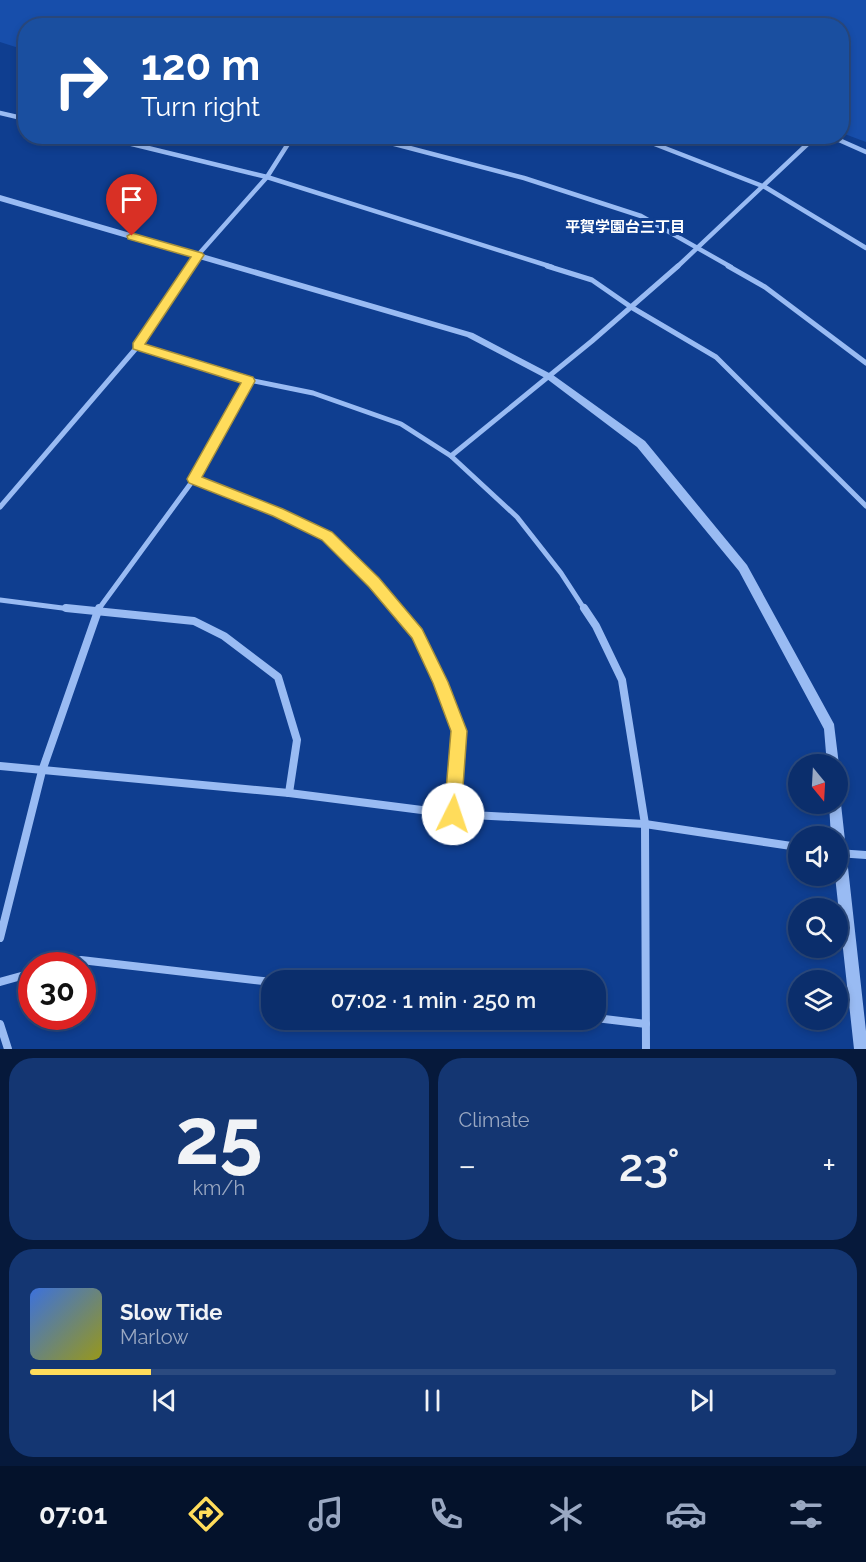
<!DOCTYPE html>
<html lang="en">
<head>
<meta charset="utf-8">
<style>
  :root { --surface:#0b2e6c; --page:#143672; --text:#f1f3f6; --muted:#9aa8c2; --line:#2b4a7f; --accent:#ffdc5b }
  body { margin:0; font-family:Raleway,"Noto Sans JP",sans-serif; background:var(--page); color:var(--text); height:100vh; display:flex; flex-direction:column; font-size:22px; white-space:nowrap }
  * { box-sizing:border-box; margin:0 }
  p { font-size:20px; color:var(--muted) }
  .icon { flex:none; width:33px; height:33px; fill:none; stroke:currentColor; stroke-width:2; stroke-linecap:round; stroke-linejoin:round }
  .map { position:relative; height:1049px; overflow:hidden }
  .sheet { display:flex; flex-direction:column; gap:9px; padding:9px; background:#06193b; flex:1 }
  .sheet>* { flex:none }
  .banner { position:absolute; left:18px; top:18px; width:831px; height:126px; border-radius:24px; box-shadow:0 3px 9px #0003,0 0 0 2px var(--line); background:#1a4fa0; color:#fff; overflow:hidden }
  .needle { width:39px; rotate:162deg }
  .buttons { position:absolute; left:788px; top:754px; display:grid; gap:12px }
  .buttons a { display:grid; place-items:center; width:60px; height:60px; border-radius:50%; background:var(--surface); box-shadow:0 3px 9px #0003,0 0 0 2px var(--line); font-size:30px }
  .speed { position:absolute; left:18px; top:952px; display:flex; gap:12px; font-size:30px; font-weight:700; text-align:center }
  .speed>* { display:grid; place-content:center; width:78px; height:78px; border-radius:50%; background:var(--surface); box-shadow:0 3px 9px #0003,0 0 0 2px var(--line); line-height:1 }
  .speed .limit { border:9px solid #d22; background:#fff; color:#111 }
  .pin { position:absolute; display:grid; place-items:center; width:51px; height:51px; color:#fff; margin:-62px -26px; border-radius:50% 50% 50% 0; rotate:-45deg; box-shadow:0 0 6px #0007 }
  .pin .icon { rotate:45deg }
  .me { position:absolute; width:66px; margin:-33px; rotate:4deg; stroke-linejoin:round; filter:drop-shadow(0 0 4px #0008) }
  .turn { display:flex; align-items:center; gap:21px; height:126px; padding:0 24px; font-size:27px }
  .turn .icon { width:78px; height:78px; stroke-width:2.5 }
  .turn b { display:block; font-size:42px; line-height:51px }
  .big { font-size:45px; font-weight:600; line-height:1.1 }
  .sheet .widget { flex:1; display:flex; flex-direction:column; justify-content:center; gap:9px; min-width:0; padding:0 21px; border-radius:24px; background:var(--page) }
  .sheet .dial { align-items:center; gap:0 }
  .dial b { font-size:78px; line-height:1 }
  .song { display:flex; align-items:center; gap:18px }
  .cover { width:72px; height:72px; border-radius:9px; background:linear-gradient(135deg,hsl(220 70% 55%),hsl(60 70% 35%)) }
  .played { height:6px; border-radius:3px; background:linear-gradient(90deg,var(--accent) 15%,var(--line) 15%) }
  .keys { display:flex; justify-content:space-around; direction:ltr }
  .heat { display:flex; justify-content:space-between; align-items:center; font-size:33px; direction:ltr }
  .sheet .tiles { flex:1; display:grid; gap:9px; grid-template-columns:1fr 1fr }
  .widget:last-child { grid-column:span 2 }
  .trip { position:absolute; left:261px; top:970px; width:345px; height:60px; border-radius:24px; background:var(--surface); box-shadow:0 3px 9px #0003,0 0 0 2px var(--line); font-weight:600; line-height:60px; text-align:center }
  .dock { display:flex; height:96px; justify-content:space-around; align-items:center; background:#04122b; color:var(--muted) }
  .dock .icon { width:42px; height:42px }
  .dock .on { color:var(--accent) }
  .dock b { font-size:27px; color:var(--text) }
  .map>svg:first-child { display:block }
</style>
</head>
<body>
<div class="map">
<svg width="866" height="1049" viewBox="0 0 866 1049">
  <rect width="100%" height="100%" fill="#0f3e90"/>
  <!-- green -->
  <polygon fill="#174eab" points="0,0 866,0 866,142 842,133 842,26 26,26 25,50 0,42"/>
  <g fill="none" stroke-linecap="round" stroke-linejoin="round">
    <!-- minor-far2 -->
    <g stroke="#99bbf3" stroke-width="4.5">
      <polyline points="0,113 26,119"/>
      <polyline points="99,136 267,177 552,267"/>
      <polyline points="364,136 524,178 641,216 731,267"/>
      <polyline points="634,136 765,187 866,248"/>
      <polyline points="830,136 866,152"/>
      <polyline points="190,267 198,255 267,177 293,136"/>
      <polyline points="677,267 816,136"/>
    </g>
    <!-- minor-far1 -->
    <g stroke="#99bbf3" stroke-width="5">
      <polyline points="547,266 592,280 631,307 716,357 866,506"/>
      <polyline points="728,266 765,287 866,363"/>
      <polyline points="138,346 191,266"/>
      <polyline points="451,456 592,341 678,266"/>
      <polyline points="194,479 278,512 327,536 374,582 397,610"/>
      <polyline points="0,507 138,346 249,380 313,393 401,424 451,456 517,517 561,573 585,610"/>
      <polyline points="0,600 78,610"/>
      <polyline points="98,610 194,479 249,380"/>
    </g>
    <!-- minor -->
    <g stroke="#99bbf3" stroke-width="8">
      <polyline points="66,608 194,621 224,636 278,677 297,740 289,793"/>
      <polyline points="396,608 417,634 441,682 459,731 453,814"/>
      <polyline points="584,608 596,626 622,680 645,824 646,1049"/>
      <polyline points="0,766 289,793 453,814 645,824 798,847"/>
      <polyline points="837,853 866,855"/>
      <polyline points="0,938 42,771 99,608"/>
      <polyline points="59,966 81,960 272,982"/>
      <polyline points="0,982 32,973"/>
      <polyline points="596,1018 646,1024"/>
      <polyline points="0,1024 8,1049"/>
    </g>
    <!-- tertiary -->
    <g fill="#99bbf3" fill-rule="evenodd">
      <polygon points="0,195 473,333 553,375 645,441 747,565 834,724 839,765 837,769 837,765 827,765 824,729 739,571 637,447 547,379 467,337 0,201"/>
      <polygon points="837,799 841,804 866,1031 866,1049 854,1049 835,876 837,876 837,837 831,837 829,804 837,804"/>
    </g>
  </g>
  <!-- route -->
  <polygon fill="#ffdc5b" stroke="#a68f3b" stroke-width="1.5" points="132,233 202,253 204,255 145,344 253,377 255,381 202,477 283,509 332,532 379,578 422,629 448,682 467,731 461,814 458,819 453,822 447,819 444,814 451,731 433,683 412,638 369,587 322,540 273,516 189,483 187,479 241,383 133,349 133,343 191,257 128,239 127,236"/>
  <g text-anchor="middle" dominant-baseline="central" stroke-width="6" stroke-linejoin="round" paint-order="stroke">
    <!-- far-neighbourhood labels -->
    <g font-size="15" font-weight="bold" fill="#fff" stroke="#0f3e90">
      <text x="625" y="227">平賀学園台三丁目</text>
    </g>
  </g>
</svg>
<div class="buttons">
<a><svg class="needle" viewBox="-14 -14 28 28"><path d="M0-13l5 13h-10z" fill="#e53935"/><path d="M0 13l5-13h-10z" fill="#9aa8c2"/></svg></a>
<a><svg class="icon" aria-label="sound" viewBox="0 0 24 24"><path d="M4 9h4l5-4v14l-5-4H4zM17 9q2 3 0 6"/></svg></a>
<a><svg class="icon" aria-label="search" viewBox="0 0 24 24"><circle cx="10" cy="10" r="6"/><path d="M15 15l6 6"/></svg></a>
<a><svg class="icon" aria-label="layers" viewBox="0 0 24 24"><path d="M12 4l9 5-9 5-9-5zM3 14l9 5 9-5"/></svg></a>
</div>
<div class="speed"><div class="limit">30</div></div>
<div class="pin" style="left:132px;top:236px;background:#d93025"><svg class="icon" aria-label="arrive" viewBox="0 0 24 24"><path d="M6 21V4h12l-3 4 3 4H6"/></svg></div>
<svg class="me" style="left:453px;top:814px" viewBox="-20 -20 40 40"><circle r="19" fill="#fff"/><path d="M0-13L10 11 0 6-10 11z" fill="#ffdc5b"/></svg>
<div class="trip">07:02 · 1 min · 250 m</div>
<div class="banner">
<div class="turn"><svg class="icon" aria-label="right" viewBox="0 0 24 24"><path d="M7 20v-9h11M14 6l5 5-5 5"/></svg><div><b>120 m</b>Turn right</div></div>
</div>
</div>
<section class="sheet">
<div class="tiles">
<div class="widget dial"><b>25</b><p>km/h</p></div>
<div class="widget"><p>Climate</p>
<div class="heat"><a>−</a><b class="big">23°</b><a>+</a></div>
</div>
<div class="widget">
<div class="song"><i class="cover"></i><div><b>Slow Tide</b><p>Marlow</p></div></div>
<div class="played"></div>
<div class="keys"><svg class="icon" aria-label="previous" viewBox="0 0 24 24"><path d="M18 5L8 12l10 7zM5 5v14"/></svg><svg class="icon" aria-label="pause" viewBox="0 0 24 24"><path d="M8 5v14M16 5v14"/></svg><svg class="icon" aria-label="next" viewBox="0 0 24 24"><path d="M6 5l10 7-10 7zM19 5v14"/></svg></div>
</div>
</div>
</section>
<nav class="dock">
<b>07:01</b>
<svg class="icon on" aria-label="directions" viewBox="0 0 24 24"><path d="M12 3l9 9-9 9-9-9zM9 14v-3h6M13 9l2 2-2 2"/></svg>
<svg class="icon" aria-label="music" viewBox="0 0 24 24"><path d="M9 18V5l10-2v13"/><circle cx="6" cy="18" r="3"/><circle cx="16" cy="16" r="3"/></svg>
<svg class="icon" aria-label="phone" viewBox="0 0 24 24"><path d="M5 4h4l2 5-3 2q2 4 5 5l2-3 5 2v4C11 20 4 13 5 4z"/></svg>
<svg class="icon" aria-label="climate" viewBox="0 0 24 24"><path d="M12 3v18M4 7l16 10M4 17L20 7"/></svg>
<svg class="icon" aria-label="car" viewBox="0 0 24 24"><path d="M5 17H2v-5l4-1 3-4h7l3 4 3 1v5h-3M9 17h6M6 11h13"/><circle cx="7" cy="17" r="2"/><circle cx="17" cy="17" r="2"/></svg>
<svg class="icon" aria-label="filters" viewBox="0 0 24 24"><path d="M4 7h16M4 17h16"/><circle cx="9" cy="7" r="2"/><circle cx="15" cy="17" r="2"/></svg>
</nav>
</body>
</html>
